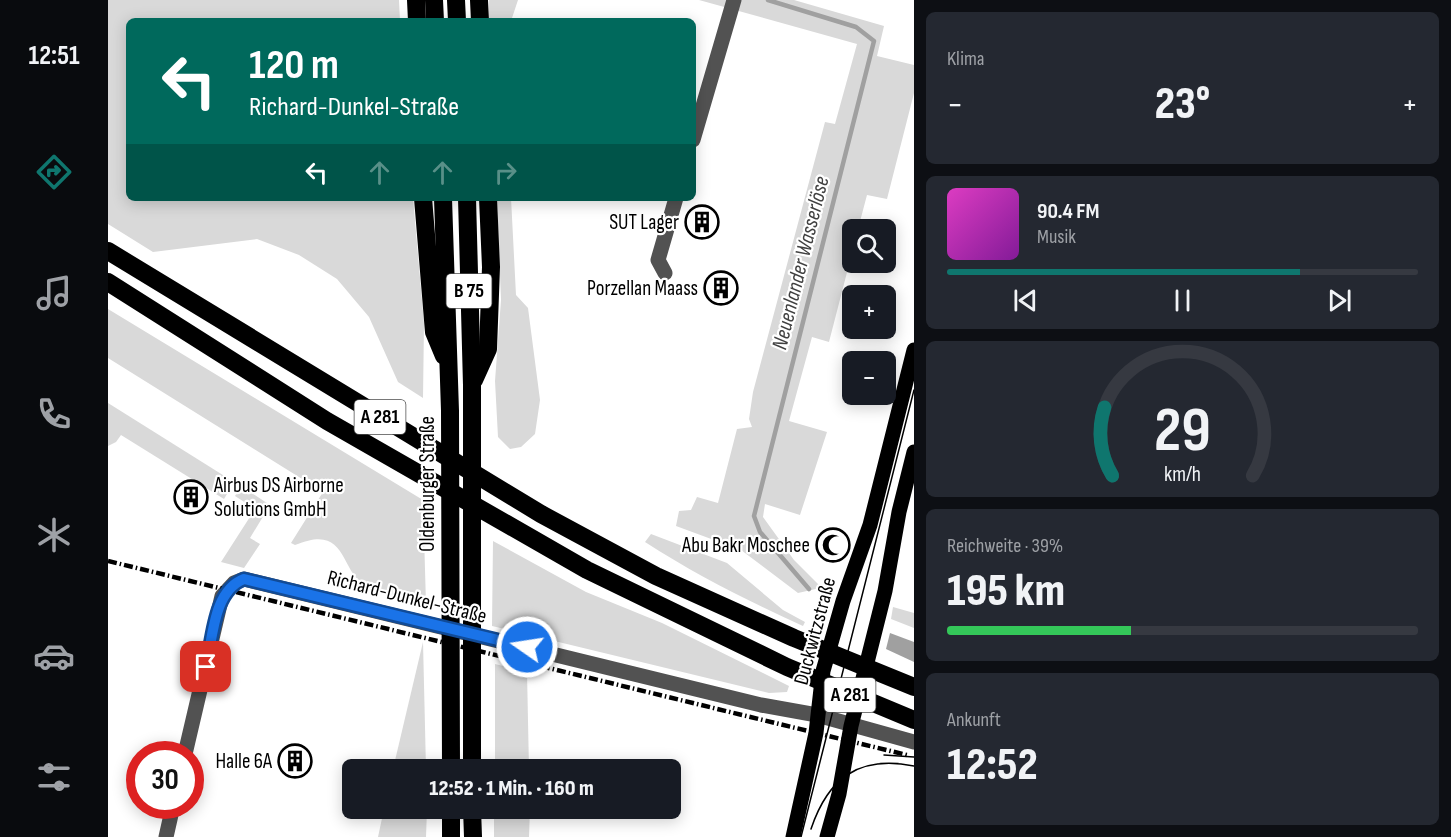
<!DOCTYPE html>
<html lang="de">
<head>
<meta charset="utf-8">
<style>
  :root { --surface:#171b24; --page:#242831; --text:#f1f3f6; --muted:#9ea1a6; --line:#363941; --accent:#0f766e }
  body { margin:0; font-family:"Sofia Sans Condensed",sans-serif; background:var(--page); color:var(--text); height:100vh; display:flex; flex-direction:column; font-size:22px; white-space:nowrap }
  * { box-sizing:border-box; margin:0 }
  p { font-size:20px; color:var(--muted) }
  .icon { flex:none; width:33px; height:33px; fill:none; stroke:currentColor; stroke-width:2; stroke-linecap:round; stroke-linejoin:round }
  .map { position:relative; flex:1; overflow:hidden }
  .side { display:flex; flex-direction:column; gap:12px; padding:12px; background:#0d0f14; width:537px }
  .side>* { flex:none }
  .hud { position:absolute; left:18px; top:18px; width:570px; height:183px; border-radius:9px; box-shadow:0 3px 15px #0003; background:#00695c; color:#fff; overflow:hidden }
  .tools { position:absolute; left:734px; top:219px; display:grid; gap:12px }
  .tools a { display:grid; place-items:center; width:54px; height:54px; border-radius:9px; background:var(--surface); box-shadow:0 3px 15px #0003; font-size:30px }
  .speed { position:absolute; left:18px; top:741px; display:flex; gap:12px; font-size:30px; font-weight:700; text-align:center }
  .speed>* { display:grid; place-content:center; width:78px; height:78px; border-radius:50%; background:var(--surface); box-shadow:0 3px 15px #0003; line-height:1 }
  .speed .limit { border:9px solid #d22; background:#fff; color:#111 }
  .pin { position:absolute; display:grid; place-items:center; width:51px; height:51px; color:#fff; margin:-26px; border-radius:12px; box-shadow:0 3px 9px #0006 }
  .me { position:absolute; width:66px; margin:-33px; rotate:283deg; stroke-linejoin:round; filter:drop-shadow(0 0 4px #0008) }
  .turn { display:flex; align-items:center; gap:21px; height:126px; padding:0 24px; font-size:27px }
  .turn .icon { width:78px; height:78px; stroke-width:2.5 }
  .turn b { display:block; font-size:42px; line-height:51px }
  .lanes { display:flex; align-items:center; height:57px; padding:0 24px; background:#0003; justify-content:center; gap:30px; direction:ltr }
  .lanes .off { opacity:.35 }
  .big { font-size:45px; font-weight:800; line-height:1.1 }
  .side .widget { flex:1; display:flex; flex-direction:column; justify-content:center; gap:9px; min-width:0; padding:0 21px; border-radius:9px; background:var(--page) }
  .side .dial { align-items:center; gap:0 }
  .dial svg { height:156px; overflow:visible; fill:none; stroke:var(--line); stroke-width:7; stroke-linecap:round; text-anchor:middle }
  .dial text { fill:var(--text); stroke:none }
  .song { display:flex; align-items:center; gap:18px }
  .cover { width:72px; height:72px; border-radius:9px; background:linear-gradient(135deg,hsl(310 70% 55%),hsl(290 70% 35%)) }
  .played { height:6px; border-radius:3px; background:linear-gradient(90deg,var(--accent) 75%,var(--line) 75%) }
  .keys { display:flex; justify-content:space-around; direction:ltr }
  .heat { display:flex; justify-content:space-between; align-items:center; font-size:33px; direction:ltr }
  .charge { height:9px; border-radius:4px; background:linear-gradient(90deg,#34c759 39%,var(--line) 0) }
  .trip { position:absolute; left:234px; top:759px; width:339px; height:60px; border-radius:9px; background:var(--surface); box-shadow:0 3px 15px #0003; font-weight:800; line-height:60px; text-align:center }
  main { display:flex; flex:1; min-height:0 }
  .tab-bar { display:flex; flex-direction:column; width:108px; justify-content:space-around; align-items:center; background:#090b0e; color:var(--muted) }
  .tab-bar .icon { width:42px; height:42px }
  .tab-bar .on { color:var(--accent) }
  .tab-bar b { font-size:27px; color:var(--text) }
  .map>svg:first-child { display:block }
</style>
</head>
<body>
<main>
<nav class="tab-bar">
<b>12:51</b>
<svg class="icon on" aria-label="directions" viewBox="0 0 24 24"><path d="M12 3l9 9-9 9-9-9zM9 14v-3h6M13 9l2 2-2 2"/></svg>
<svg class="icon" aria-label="music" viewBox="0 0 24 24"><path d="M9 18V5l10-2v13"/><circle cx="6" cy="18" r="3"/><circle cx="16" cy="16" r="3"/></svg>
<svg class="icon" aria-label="phone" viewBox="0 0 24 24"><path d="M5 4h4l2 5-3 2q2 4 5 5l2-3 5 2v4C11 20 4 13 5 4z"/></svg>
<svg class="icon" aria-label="climate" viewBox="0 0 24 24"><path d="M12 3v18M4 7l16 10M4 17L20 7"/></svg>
<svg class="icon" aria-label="car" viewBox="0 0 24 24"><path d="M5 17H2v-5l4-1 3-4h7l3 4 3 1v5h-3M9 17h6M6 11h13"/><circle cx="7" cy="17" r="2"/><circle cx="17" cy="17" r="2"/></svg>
<svg class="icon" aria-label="filters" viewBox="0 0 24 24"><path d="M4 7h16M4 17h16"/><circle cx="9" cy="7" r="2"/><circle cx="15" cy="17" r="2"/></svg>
</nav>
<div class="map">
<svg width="806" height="837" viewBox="0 0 806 837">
  <rect width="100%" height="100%" fill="#fff"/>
  <!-- green -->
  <g fill="#d9d9d9">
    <polygon points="0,0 291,0 292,21 21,21 21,198 305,198 316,323 315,398 290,382 261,317 229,279 191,255 149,239 45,252 0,224"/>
    <polygon points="381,0 410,0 403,21 381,21"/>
    <polygon points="591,0 686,0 776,26 769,56 806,65 806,93 779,199 759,195 750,229 744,230 744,253 721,342 704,337 681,421 719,432 692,515 657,504 655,517 686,560 712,586 712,588 690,593 633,550 568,526 571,511 583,510 589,497 610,503 629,429 644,427 641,419 645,392 717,122 727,124 749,44"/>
    <polygon points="389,198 403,198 408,295 420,308 432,400 427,434 413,447 402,449 390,437 387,381 393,300"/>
    <path d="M0 309 315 500 318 604 259 588C230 569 240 523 187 545L183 543 215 492 0 358Z"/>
    <polygon points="0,403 126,482 116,499 13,435 8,442 0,446"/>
    <polygon points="133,486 162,505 142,538 152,544 136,568 113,562 147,509 127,496"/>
    <path d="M543 534 619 563 675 610 697 622 695 626C640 601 588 575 537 542Z"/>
    <polygon points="385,541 478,592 554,623 681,686 679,692 661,693 384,626"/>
    <polygon points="785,607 806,613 806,628 783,619"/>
    <polygon points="315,642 318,769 285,769"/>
    <polygon points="387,664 419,672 421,769 387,769"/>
    <polygon points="276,809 319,809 318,837 270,837"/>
    <polygon points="386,809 422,809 421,837 386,837"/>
  </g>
  <!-- water -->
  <polygon fill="#a0a0a0" points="782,633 806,642 806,662 778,649"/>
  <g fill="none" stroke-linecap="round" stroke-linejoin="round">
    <!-- stream -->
    <polyline stroke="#a0a0a0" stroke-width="4.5" points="660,0 748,27 766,41 646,516 652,532 701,589"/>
    <!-- minor -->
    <g stroke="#525252" stroke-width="15">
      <polyline points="585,140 626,0"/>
      <polyline points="557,273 550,260 568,198"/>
      <polyline points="77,754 114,596 126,583 136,579 653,705 709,715 806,742"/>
      <polyline points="58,837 65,806"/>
    </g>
    <!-- major -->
    <g stroke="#000" stroke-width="15">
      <polyline points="685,837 708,733 715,671 735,601 762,525 806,350"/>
      <polyline points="719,837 731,794 743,726 777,591 791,512 806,452"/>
    </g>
    <!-- highway -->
    <g stroke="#000" stroke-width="18">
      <polyline points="308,0 309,21"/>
      <polyline points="326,0 327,21"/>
      <polyline points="348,0 349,21"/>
      <polyline points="371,0 372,21"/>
      <polyline points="315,198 326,332 336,356"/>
      <polyline points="335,198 342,411 343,770"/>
      <polyline points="359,198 364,385 364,770"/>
      <polyline points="0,251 433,514 548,576 686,638 806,687"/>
      <polyline points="0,282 219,421 479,570 679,667 806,720"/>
      <polyline points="366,380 380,349 383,267 380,198"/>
      <polyline points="343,808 343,837"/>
      <polyline points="364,808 365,837"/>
    </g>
    <!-- tram -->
    <g stroke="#000" stroke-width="1.5">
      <polyline points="776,755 806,757"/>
      <path d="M703 829C720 778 751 755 806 766"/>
      <polyline points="693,837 806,390"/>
    </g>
    <!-- rail -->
    <polyline stroke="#000" stroke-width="4.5" stroke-dasharray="9 3 1.5 3" stroke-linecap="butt" points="0,561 799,755"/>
  </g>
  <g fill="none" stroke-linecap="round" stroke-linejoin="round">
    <defs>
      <path id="route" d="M98 667C105 638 105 591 136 579L419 647"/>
    </defs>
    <!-- route casing -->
    <use href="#route" stroke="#114b97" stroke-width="15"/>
    <!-- route -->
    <use href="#route" stroke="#1a73e8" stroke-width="10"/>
  </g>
  <!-- icons -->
  <defs>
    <symbol id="building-ring" viewBox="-11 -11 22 22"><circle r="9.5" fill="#fff" stroke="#000" stroke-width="1.5"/><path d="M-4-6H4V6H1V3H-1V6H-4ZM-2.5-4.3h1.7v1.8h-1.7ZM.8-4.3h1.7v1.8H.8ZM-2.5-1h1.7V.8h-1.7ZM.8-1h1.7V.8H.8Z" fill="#000"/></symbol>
    <symbol id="mosque-ring" viewBox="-11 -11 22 22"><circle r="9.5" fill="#fff" stroke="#000" stroke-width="1.5"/><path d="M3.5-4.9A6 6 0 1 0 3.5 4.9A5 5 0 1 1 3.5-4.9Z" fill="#000"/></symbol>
  </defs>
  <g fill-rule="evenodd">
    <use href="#building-ring" x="575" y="203" width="38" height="38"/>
    <use href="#building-ring" x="594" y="269" width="38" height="38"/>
    <use href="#building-ring" x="64" y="478" width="38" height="38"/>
    <use href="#mosque-ring" x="706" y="526" width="38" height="38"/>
    <use href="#building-ring" x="168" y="742" width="38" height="38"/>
  </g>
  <g text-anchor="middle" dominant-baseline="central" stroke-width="4.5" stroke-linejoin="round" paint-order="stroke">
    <!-- shield labels -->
    <g fill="#fff" stroke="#4c4c4c" stroke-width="1.5">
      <rect x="338.5" y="274" width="45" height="34" rx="4.5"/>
      <rect x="246.5" y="400" width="51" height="34" rx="4.5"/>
      <rect x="716.5" y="678" width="51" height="34" rx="4.5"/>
    </g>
    <g font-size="20" font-weight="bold" fill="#000">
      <text x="361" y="291">B 75</text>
      <text x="272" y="417">A 281</text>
      <text x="742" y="695">A 281</text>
    </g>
    <!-- poi labels -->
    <g font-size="21" fill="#000" stroke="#fff" text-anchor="end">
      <text x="571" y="222">SUT Lager</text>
      <text x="590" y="288">Porzellan Maass</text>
      <text x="106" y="485" text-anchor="start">Airbus DS Airborne<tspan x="106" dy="24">Solutions GmbH</tspan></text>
      <text x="702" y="545">Abu Bakr Moschee</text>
      <text x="164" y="761">Halle 6A</text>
    </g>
    <!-- street labels -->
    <g font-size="21" fill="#000" stroke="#fff">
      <text transform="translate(319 484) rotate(-90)">Oldenburger Straße</text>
      <text transform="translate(299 597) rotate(14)">Richard-Dunkel-Straße</text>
      <text transform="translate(707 631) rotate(-75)">Duckwitzstraße</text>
    </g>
    <!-- water labels -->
    <g font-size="22" font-style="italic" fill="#414141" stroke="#fff">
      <text transform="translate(693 263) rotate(-76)">Neuenlander Wasserlöse</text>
    </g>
  </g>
</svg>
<div class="tools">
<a><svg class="icon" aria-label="search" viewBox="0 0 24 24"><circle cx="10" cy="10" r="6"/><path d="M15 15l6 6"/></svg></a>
<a>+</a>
<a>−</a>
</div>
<div class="speed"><div class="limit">30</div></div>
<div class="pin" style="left:98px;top:667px;background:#d93025"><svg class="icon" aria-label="arrive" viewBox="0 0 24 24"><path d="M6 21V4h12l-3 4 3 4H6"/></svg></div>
<svg class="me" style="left:419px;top:647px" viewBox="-20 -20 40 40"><circle r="17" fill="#1a73e8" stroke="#fff" stroke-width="3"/><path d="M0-11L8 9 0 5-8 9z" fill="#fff"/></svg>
<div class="trip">12:52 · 1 Min. · 160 m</div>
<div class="hud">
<div class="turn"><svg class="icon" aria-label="left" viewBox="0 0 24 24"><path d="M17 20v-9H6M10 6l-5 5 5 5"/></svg><div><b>120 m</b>Richard-Dunkel-Straße</div></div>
<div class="lanes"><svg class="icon" aria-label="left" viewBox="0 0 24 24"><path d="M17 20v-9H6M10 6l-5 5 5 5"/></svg><svg class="icon off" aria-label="ahead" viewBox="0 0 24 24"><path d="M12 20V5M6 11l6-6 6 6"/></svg><svg class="icon off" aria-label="ahead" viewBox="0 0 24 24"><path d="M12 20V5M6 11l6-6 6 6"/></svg><svg class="icon off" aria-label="right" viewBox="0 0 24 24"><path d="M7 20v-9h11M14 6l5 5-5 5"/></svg></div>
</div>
</div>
<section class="side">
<div class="widget"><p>Klima</p>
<div class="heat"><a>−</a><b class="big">23°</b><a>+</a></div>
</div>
<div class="widget">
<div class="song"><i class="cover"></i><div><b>90.4 FM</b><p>Musik</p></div></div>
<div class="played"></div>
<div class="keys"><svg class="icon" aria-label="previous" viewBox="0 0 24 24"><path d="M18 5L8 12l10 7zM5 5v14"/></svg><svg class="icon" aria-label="pause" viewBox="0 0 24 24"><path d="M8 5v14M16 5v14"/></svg><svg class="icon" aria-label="next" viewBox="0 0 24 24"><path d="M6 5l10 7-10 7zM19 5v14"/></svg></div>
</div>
<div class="widget dial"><svg viewBox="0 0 100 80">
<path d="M14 69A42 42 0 1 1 86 69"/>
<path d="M14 69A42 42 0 0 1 10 34" stroke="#0f766e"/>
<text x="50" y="56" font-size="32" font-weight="700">29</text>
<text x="50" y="72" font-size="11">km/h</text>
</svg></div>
<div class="widget"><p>Reichweite · 39%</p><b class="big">195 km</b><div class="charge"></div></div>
<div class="widget"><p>Ankunft</p><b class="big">12:52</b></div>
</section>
</main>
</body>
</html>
